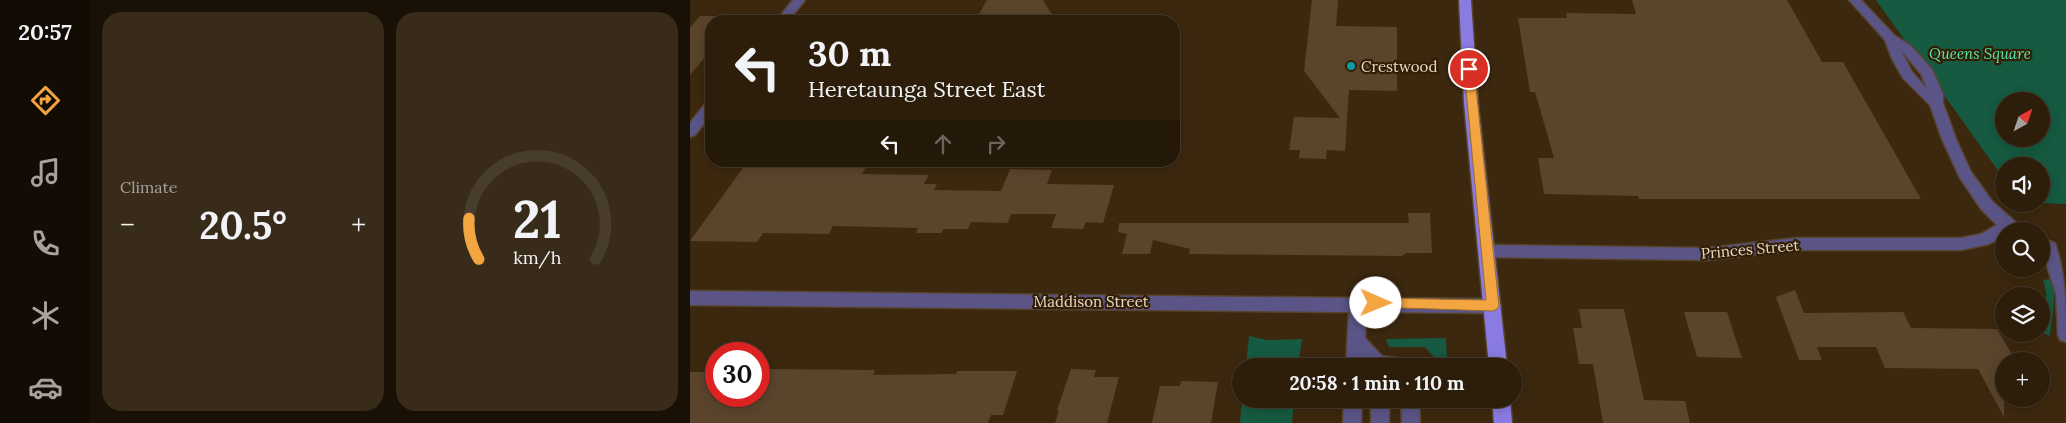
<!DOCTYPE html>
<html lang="en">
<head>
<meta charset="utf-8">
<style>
  :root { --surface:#2d1e0b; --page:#392b19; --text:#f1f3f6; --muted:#a7a29d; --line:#483c2c; --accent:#f2a541 }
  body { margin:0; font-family:Lora,serif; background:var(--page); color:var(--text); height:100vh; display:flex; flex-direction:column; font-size:19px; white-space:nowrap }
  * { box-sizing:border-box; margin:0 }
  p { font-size:16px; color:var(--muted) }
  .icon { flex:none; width:28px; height:28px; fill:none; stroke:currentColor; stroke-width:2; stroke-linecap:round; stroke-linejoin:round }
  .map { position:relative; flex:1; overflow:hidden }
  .details { display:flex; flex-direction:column; gap:12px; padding:12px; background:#191006; width:600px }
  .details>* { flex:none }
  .hud { position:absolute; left:15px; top:15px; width:475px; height:152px; border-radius:20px; box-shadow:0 2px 12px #0003,0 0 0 1px var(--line); background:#2d1e0b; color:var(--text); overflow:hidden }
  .needle { width:32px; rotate:40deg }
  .tools { position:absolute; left:1305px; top:92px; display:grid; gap:10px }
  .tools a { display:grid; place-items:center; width:55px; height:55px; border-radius:50%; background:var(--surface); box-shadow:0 2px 12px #0003,0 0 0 1px var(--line); font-size:25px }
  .speed { position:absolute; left:15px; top:342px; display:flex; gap:10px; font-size:25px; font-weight:700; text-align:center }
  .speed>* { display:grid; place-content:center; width:65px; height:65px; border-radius:50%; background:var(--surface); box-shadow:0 2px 12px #0003,0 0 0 1px var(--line); line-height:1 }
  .speed .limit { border:8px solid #d22; background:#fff; color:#111 }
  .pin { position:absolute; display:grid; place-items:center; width:42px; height:42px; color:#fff; margin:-21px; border:2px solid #fff; border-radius:50%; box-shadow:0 1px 5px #0007 }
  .me { position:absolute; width:55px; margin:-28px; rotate:91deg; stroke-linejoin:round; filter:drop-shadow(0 0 4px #0008) }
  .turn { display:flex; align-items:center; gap:18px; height:105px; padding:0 20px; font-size:22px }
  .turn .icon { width:65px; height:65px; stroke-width:2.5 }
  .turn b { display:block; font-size:35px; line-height:42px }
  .lanes { display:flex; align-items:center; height:48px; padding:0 20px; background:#0003; justify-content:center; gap:25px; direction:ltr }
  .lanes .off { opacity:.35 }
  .big { font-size:38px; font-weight:800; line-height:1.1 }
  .details .tile { flex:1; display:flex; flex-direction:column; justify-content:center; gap:8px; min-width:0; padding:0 18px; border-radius:20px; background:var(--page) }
  .details .dial { align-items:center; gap:0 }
  .dial svg { height:130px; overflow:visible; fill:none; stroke:var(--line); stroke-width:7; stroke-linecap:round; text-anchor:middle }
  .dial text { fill:var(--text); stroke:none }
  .heat { display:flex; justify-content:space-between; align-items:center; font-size:28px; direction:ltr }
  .details .tiles { flex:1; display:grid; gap:12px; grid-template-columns:repeat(2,1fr) }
  .trip { position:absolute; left:542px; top:358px; width:290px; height:50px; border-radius:25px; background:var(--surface); box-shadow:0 2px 12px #0003,0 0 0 1px var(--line); font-weight:800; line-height:50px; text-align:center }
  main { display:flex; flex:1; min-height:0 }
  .tabs { display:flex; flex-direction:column; width:90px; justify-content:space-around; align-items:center; background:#120c04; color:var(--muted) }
  .tabs .icon { width:35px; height:35px }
  .tabs .selected { color:var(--accent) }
  .tabs b { font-size:22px; color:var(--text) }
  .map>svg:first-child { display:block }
</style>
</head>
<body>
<main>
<nav class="tabs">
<b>20:57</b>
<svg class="icon selected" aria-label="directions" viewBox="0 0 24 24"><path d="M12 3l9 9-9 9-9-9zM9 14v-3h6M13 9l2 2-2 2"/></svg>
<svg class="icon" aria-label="music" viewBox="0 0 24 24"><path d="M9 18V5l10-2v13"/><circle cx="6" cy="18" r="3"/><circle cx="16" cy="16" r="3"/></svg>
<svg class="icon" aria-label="phone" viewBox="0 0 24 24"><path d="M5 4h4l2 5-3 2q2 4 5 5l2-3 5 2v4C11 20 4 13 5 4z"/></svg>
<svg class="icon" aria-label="climate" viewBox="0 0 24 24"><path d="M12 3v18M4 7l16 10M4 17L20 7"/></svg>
<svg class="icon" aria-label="car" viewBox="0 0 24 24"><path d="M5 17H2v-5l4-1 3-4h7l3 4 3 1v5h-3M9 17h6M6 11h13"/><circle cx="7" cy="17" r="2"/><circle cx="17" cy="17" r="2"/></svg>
</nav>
<section class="details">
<div class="tiles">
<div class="tile"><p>Climate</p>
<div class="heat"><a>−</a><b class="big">20.5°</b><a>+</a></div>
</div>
<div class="tile dial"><svg viewBox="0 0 100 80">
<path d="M14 69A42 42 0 1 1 86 69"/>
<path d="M14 69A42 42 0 0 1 8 44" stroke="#f2a541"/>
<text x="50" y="56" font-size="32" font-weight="700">21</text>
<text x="50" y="72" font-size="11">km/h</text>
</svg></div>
</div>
</section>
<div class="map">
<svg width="1376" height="423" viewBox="0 0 1376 423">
  <rect width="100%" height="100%" fill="#3c280f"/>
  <!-- green -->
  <g fill="#165a41" fill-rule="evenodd">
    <path d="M1186 0H1376V204L1351 203V166H1314V179ZM1314 101H1351V139H1314Z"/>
    <path d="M1360 279C1369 289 1361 323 1360 336L1353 333C1350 310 1362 305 1353 280Z"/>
    <polygon points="559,336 577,340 612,339 608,366 556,366"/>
    <polygon points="756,338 757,361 747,361 735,347 699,347 696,339"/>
    <polygon points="552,399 604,399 602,423 550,423"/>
  </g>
  <!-- building -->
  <g fill="#5a442c">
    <polygon points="297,0 353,0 366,21 285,21"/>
    <polygon points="622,0 648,0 646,26 707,27 707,91 659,90 655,151 637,150 636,159 609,158 610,150 599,150 604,117 650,118 614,71"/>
    <polygon points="942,0 1097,0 1132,62 1153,62 1231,199 949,199 948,196 854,194 848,158 864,158 845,92 840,92 828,18 877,18 876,13 946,14"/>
    <polygon points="10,16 50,16 46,21 21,21 21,50 0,75 0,28"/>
    <polygon points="58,161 180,161 172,174 239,175 234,184 247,184 244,190 311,191 320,169 362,170 357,184 424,185 413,223 396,222 393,229 361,228 366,214 321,214 318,223 281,222 278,229 254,229 251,233 226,233 228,228 143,226 139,234 73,233 67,242 0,241"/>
    <polygon points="718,213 740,213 742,253 716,253 712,256 499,254 500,249 463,240 460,254 432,254 437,234 428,232 429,223 719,223"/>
    <polygon points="1105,290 1114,313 1213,312 1221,328 1307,329 1326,361 1314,361 1314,417 1288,369 1195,368 1186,347 1127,347 1132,360 1109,360 1086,297"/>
    <polygon points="889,309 934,309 954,400 995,401 1000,423 913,423 903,364 889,364 883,328 892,328"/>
    <polygon points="994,312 1037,312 1052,358 1007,357"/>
    <polygon points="69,369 185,370 183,375 266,374 267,371 327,371 313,415 301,415 298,423 0,423 0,372 26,372 26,396 69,396"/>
    <polygon points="381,369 406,370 404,377 429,377 417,423 365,423 369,410 367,410"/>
    <polygon points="491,381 528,382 521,423 462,423 470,386 490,386"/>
  </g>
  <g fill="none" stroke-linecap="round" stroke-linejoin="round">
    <defs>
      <g id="minor">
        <polygon points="103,0 115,0 98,21 86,21"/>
        <path d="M1159 0H1171L1205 36 1220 45 1242 69 1253 94V103L1266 139 1281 172 1302 201 1330 226 1332 231H1314V236L1299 244 1271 250H1107L1017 260 797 257 791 255 789 251 791 247 797 245 1017 248 1107 238H1271L1291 234 1307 225 1291 209 1270 178 1252 139 1240 105 1213 78 1202 59 1195 40ZM1211 50 1231 74 1237 89 1222 72Z"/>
        <polygon points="21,101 21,115 5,135 0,137 0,123 16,103"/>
        <path d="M1359 241 1365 243C1376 274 1376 309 1376 342L1370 340 1368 335 1366 294 1351 247 1353 243Z"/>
        <polygon points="0,291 664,298 668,296 673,298 803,299 809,301 811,306 809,311 803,313 676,312 675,338 692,356 719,360 722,366 679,366 674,361 674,366 656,366 659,312 0,305"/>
        <polygon points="654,399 672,399 671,423 653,423"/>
        <rect x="681" y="399" width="18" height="24"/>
        <polygon points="711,399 729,399 730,423 712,423"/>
      </g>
      <g id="major">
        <polygon points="769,0 781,0 788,103 817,366 799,366 774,103"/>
        <polygon points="802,399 820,399 822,423 804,423"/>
      </g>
    </defs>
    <!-- minor casing -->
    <use href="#minor" stroke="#57442d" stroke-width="3"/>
    <!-- major casing -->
    <use href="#major" stroke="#57442d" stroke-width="3"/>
    <!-- minor -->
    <use href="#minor" fill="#5b5587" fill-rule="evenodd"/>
    <!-- major -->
    <use href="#major" fill="#897be1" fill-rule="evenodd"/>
  </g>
  <!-- route -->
  <polygon fill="#f2a541" stroke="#9d6b2a" points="779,66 784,69 809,306 807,309 803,311 681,307 680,303 681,299 686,298 796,300 774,69"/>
  <!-- markers -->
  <circle fill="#0f9aa8" stroke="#321e05" stroke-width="2" cx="661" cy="66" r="5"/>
  <g text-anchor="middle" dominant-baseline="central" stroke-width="4.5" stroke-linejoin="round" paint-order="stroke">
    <!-- park labels -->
    <g font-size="15" font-style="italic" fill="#59e5ad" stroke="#321e05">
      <text x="1290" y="53">Queens Square</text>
    </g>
    <!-- poi labels -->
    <g font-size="15" fill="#e5d8c9" stroke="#321e05" text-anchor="start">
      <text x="671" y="66">Crestwood</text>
    </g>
    <!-- street labels -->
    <g font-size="15" fill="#e5d8c9" stroke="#321e05">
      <text transform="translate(1060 249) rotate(-5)">Princes Street</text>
      <text x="401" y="301">Maddison Street</text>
    </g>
  </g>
</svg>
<div class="tools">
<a><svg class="needle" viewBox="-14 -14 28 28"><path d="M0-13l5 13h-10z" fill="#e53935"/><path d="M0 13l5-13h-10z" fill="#a7a29d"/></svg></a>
<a><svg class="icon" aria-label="sound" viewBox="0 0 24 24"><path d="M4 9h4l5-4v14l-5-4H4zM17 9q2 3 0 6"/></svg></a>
<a><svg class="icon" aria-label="search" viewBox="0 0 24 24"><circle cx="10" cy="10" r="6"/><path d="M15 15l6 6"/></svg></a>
<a><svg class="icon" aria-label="layers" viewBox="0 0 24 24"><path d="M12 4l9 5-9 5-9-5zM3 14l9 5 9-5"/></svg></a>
<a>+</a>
</div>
<div class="speed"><div class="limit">30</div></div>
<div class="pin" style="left:779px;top:69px;background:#d93025"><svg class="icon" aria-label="arrive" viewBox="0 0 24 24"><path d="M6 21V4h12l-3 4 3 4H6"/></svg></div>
<svg class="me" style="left:686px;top:303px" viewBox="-20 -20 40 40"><circle r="19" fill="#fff"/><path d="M0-13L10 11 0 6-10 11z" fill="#f2a541"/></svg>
<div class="trip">20:58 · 1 min · 110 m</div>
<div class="hud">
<div class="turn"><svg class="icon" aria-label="left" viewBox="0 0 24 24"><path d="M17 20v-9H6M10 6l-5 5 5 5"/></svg><div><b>30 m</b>Heretaunga Street East</div></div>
<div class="lanes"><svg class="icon" aria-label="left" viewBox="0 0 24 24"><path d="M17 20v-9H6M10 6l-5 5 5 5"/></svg><svg class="icon off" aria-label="ahead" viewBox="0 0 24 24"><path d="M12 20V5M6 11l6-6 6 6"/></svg><svg class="icon off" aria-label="right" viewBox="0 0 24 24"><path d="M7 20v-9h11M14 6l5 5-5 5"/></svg></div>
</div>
</div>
</main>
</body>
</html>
